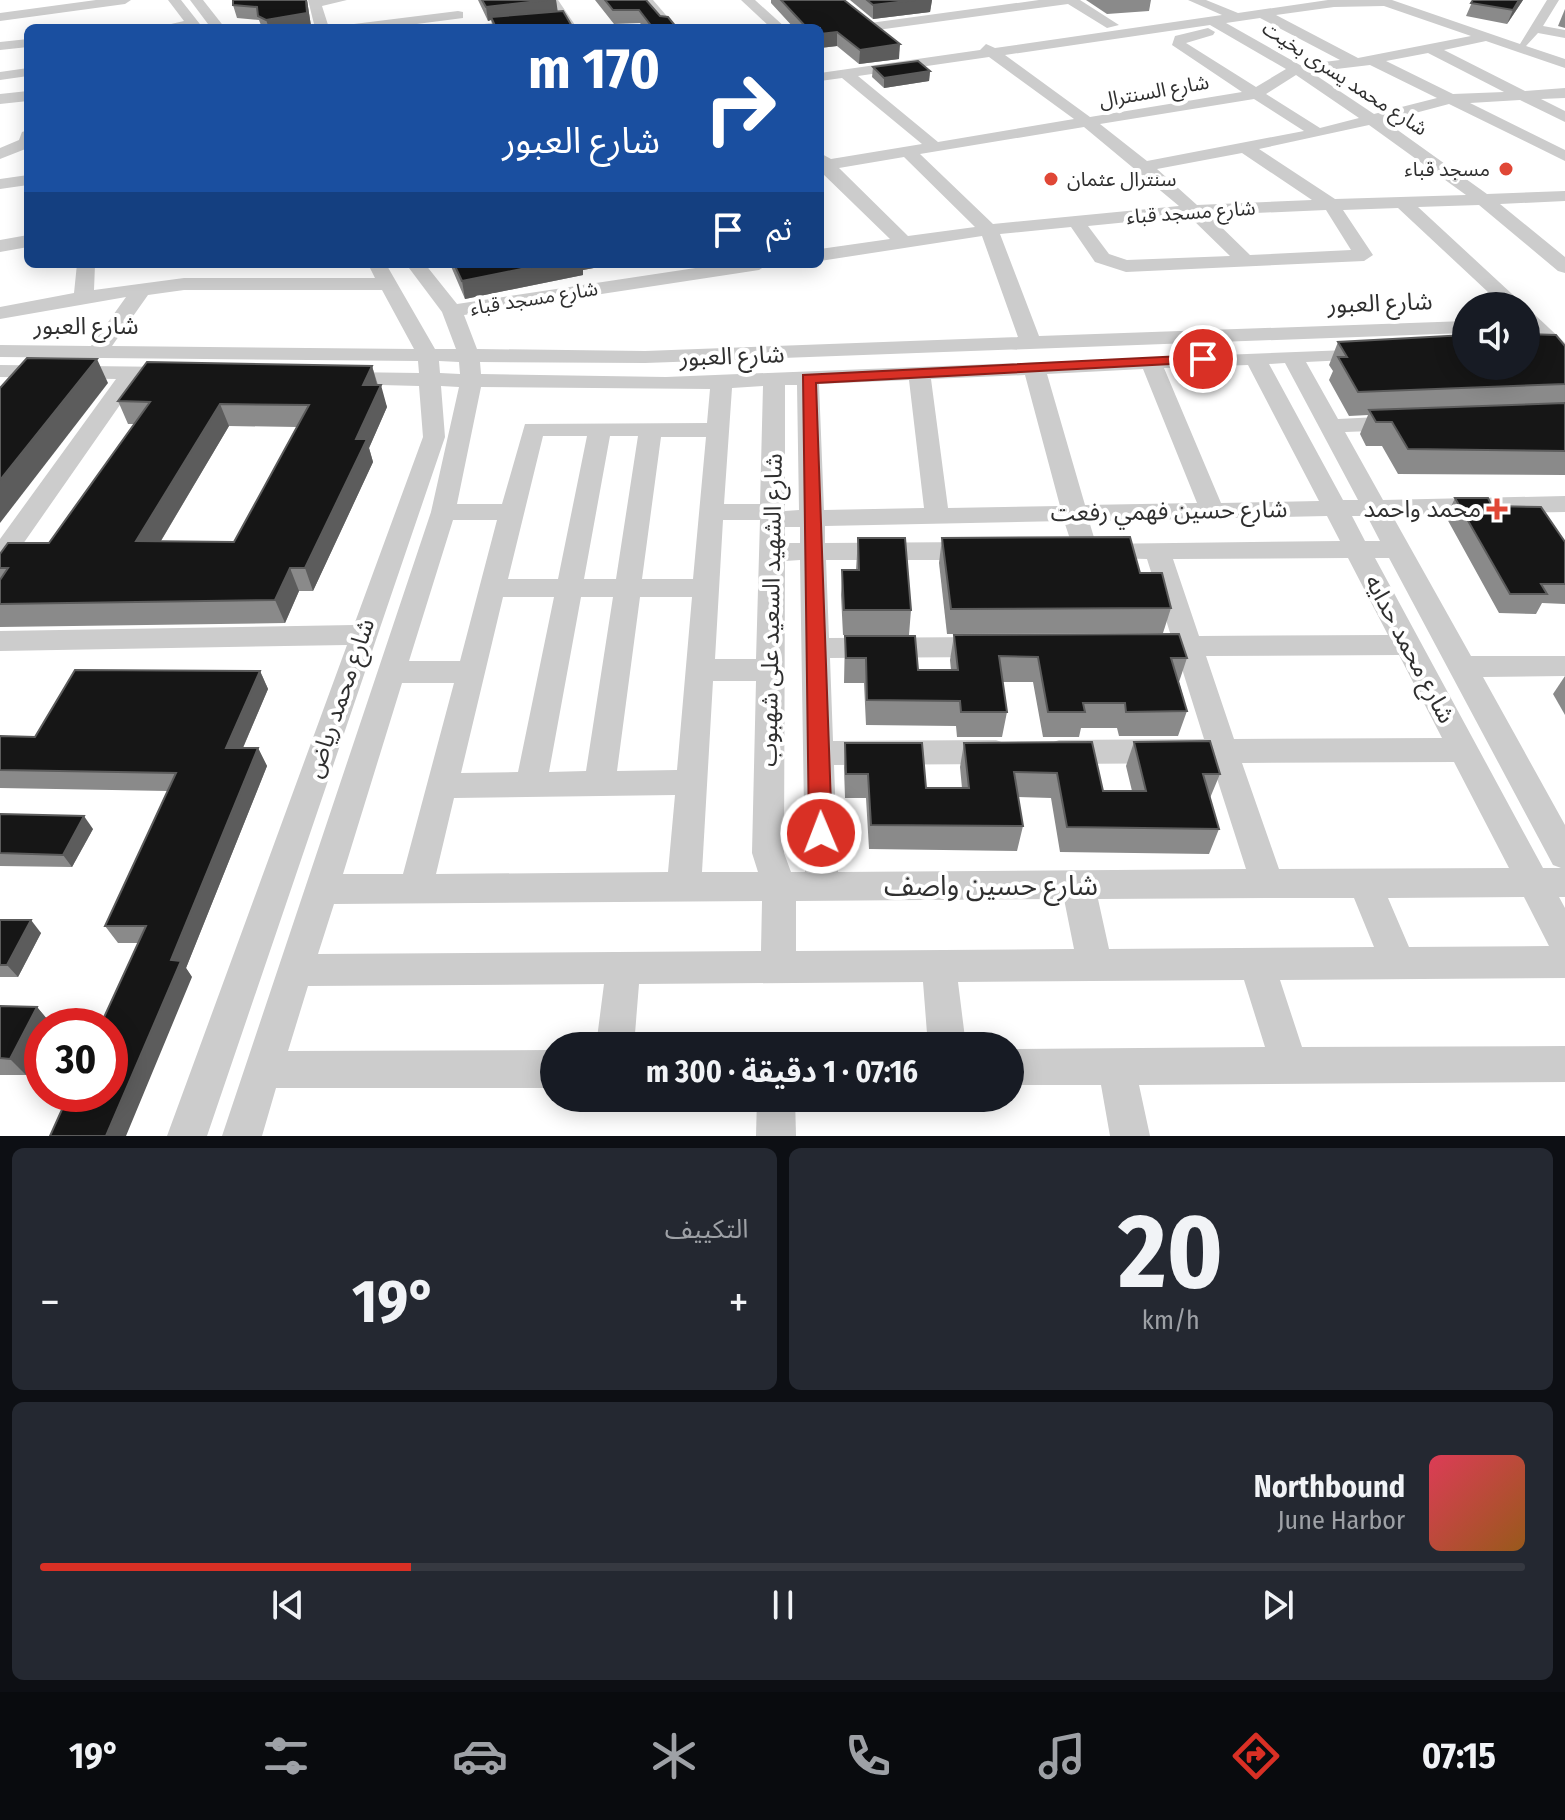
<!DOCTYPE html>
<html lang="ar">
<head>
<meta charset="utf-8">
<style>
  :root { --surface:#171b24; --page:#242831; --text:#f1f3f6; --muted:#9ea1a6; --line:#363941; --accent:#d93025 }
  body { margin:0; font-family:"Fira Sans Condensed","Noto Sans Arabic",sans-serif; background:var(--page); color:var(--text); direction:rtl; height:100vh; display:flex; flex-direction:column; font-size:30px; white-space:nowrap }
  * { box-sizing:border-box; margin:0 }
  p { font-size:26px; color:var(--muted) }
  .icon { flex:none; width:44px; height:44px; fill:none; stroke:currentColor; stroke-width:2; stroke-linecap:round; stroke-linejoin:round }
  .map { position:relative; height:1136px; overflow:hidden; direction:ltr }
  .panel { display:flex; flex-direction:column; gap:12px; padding:12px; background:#0d0f14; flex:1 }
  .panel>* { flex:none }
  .banner { position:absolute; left:24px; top:24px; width:800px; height:244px; border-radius:12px; box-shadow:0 4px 20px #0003; direction:rtl; background:#1a4fa0; color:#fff; overflow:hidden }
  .buttons { position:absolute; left:1452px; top:292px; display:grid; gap:16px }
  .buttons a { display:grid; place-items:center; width:88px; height:88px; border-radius:50%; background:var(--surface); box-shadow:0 4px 20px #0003; font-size:40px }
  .speed { position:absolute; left:24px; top:1008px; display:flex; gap:16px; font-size:40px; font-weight:700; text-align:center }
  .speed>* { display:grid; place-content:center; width:104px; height:104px; border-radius:50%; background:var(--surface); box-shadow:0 4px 20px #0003; line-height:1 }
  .speed .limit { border:12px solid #d22; background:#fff; color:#111 }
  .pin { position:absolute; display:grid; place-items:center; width:68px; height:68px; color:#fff; margin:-34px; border:4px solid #fff; border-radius:50%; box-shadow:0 2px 8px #0007 }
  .me { position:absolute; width:88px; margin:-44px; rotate:359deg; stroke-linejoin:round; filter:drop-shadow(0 0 6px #0008) }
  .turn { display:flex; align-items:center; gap:28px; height:168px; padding:0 32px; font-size:36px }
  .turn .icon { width:104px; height:104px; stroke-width:2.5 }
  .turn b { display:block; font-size:56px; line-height:68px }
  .then { display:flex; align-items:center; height:76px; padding:0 32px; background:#0003; gap:16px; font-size:30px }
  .big { font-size:60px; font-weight:700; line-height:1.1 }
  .panel .tile { flex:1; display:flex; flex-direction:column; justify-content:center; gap:12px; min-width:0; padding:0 28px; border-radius:12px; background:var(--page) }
  .panel .dial { align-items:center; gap:0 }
  .dial b { font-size:104px; line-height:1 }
  .song { display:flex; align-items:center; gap:24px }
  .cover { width:96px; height:96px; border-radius:12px; background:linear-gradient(135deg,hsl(350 70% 55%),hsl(30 70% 35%)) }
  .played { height:8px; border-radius:4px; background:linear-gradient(90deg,var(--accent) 25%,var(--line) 25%) }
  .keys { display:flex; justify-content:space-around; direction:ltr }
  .heat { display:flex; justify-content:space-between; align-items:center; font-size:44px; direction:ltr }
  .panel .tiles { flex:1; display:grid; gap:12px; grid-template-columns:1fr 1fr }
  .tile:last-child { grid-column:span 2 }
  .trip { position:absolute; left:540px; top:1032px; width:484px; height:80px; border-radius:40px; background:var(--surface); box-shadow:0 4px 20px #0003; font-weight:700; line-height:80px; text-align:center; direction:rtl }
  .tabs { display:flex; height:128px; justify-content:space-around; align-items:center; background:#090b0e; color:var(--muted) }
  .tabs .icon { width:56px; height:56px }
  .tabs .selected { color:var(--accent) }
  .tabs b { font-size:36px; color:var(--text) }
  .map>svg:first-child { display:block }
</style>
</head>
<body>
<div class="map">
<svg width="1565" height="1136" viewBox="0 0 1565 1136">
  <rect width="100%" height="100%" fill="#fff"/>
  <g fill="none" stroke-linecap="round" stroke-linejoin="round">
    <!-- minor -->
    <g fill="#ccc" fill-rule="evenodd">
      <polygon points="96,0 131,0 125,4 0,21 0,13"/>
      <polygon points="168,0 181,0 203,28 154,28 184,21"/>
      <polygon points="190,0 203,0 225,28 211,28"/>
      <polygon points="308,0 347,0 322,6 329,28 315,28"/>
      <polygon points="546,0 558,0 577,28 563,28"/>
      <polygon points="640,0 653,0 677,28 663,28"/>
      <polygon points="741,0 755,0 786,28 771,28"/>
      <polygon points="1039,0 1080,0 1119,25 1107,28 1068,4 870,31 863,27 870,23"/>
      <path d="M1188 0H1206L1238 13 1328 0H1392L1520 44 1547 0H1559L1543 26 1565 30V38L1538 33 1526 46 1565 59V68L1486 41 1444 50 1525 91 1565 88V98L1541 99 1565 111V122L1520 100 1470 103 1565 150V161L1449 104 1385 121 1487 194 1565 191V201L1500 204 1565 257V273L1558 271 1479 205 1418 207 1525 306H1503L1398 208 1343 210 1373 255 1364 261 1126 272 1095 262 1071 227 1000 234 1039 336 1466 321V333L645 363 480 362 481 374 666 377 1374 349 1378 353 1374 357 1367 359 1306 362 1338 419 1399 416 1410 423 1399 430 1345 432 1383 500 1565 496V512L1392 515 1471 656H1565V676L1483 677 1565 825V897H1559L1565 908V978L1280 980 1302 1047 1565 1046V1082L1139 1085 1150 1136H1110L1101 1085H1010V1049L1265 1047 1244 980 958 982 966 1046H928L923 982 639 984 634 1046H596L604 984 308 986 288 1051 554 1050V1088H276L262 1136H222L431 512 459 387 441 386 445 437 207 1136H167L347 645 0 651V631L354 625 423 437 419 386 344 384 333 378 344 372 419 373 418 361 0 357V345L91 346 126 297 0 319V307L74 293 77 264H95L94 290 184 278H375L368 264H386L435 349H456L442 312 406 264H425L457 304 722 264H768L759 270 464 315 477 349 645 351 1018 337 982 236 820 261V249L890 239 820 171V153L831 159 922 144 842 78 820 81V73L980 50 986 44 995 48 1222 15ZM1384 6 1471 36 1358 58 1276 15 1334 7ZM1260 18 1340 60 1300 65 1226 23ZM1210 25 1286 69 1256 87 1186 43 1213 35 1215 32 1208 28 1175 36 1172 45 1242 92 1090 117 1005 55ZM1428 53 1504 92 1453 94 1386 61ZM989 57 1074 119 938 142 858 76ZM1370 65 1437 98 1374 114 1311 72ZM1296 75 1359 118 1320 128 1266 94ZM1254 99 1304 131 1147 161 1100 124ZM1369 125 1466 195 1335 199 1259 149ZM1084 127 1179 206 993 224 920 154ZM1242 153 1312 200 1197 205 1157 169ZM904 157 975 227 908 236 839 168ZM1326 210 1351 250 1250 255 1209 215ZM1189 216 1230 256 1127 260 1109 254 1088 226ZM184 290H382L414 349 112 346 148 295ZM439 361 459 362 460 374 440 373ZM1285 363 1358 500H1343L1269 364ZM1248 365 1319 501 1221 503 1164 368ZM1143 369 1197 503 1085 505 1047 374ZM1025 375 1060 506 948 508 931 379ZM909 380 924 508 824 510 819 384ZM785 385H797L799 510 785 511ZM763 386 760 504H724L732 388ZM481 387 710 389 707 423 525 424 502 504H457ZM543 436H587L558 579H508ZM610 436H638L616 579H584ZM661 437H706L693 579H642ZM1327 516 1340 541 1096 544 1089 521ZM1352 516H1367L1380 541H1365ZM453 520H497L460 661H409ZM723 520H760L756 659H715ZM1064 521 1076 557 1147 559 1171 636 1137 639 1133 646 1137 653 1178 656 1204 739 1059 740 1048 744 1044 752 1048 760 1059 764 1212 763 1246 869 838 872 834 765 996 764 1007 760 1011 752 1007 744 996 740 833 741 830 658 988 657 998 654 1002 647 998 640 988 637 829 638 826 560H976L985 557 989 551 985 545 976 542 825 543V526ZM785 527H800V543H785ZM1348 558 1388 635 1199 636 1173 559ZM1375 558H1389L1553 865 1561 868H1543ZM800 560 805 872H791L784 853 785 561ZM503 597H554L518 772 461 773ZM581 597H613L586 771 549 772ZM640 597H692L677 770 617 771ZM1399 655 1442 738 1234 739 1206 656ZM713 681H756L752 853 758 872H702ZM402 683H454L403 874H343ZM1454 762 1509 868 1279 869 1242 763ZM675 795 668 872 436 874 454 798ZM1524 897 1549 946 1409 947 1388 898ZM1266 898H1354L1374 947 1109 949 1098 899ZM1064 899 1074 949 796 951V901ZM762 901 761 951 318 954 334 904Z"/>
      <polygon points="458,11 463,12 463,18 386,28 347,28 354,24"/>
      <polygon points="528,19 535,23 533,26 477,28 484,24"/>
      <polygon points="28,39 28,47 0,50 0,42"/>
      <polygon points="28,68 28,76 0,80 0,72"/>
      <polygon points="28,91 28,101 0,104 0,94"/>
      <polygon points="28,130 28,148 0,159 0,148 19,140 22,132"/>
      <polygon points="28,175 28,185 0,189 0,179"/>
      <polygon points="28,235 28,247 0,252 0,240"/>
      <polygon points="1526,311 1533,313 1565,343 1565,360 1558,358 1526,328"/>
      <polygon points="0,365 172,367 183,373 172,379 138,379 9,564 0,567 0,539 116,379 0,377"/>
      <polygon points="757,1098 795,1098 796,1136 756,1136"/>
    </g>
  </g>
  <!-- wall -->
  <g fill="#8a8a8a" fill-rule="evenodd">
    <polygon points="233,0 307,0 311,26 299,28 262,28 259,20 237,18 233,5"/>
    <polygon points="478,0 556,0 557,12 573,28 493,28 491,20 488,21"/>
    <polygon points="595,0 646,0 660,16 677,28 644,28 640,23 614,24"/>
    <polygon points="771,0 844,0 899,59 859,64 837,46 820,48 820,28 794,28 771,3"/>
    <polygon points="850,0 932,0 930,12 873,19"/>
    <polygon points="1086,0 1151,0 1149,11 1107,14"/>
    <polygon points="1473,0 1523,0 1507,24 1466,16"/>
    <polygon points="1565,9 1565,28 1558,26"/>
    <polygon points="873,67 930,71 929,81 884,88 872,77"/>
    <polygon points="450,264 615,264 583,270 583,275 465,299"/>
    <polygon points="1338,342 1565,346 1565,475 1398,474 1382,446 1366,446 1360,434 1368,415 1349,416 1329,380 1333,371 1329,365"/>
    <path d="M372 366 378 385 387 407 369 448 373 462 313 591H299L285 623 0 627V554L49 543 134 424H128L118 401ZM229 426 297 427 234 542 161 541Z"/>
    <polygon points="1455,498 1492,506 1565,542 1565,604 1542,603 1536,614 1499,613 1446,517"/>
    <polygon points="858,538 911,610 909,635 843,635 841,595 842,570 856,570"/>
    <polygon points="942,538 1140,573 1171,608 1163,633 947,634 939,563"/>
    <polygon points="954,635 1187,658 1179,682 1187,711 1178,736 1119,736 1117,728 1081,728 1079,737 1043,737 1033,682 1003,682 1007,712 1002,737 957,737 956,726 866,725 864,683 844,683 845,636 918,670 951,670 950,660"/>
    <polygon points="260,671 268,689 243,748 258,748 267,766 186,968 192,977 138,943 118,943 105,926 168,791 0,788 0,736 35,737"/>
    <polygon points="1565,676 1565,715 1553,694"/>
    <polygon points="1092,742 1103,791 1132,791 1126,766 1134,742 1220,774 1210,798 1219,829 1209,854 1060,852 1051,798 1018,797 1023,826 1017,851 869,849 866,798 845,798 844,768 845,743 926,788 962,788 960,767 964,743"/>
    <polygon points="0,814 93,829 72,867 0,866"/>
    <polygon points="0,920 41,933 18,977 0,977"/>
    <polygon points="0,1006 37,1007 52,1025 26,1075 0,1075"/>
  </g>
  <!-- shaded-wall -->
  <g fill="#5c5c5c">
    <polygon points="306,0 307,0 311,26 299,28 269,28 266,20"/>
    <polygon points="547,0 556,0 558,13 491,17 491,20 488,21 486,7"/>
    <polygon points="915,0 932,0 930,12 873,19 873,5"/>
    <polygon points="1519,0 1523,0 1507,24 1513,10"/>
    <polygon points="837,32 837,46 820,48 820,34"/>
    <polygon points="900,44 899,59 859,64 860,50"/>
    <polygon points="930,71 929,81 884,88 884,78"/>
    <polygon points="546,264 615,264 583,270 583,275 465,299 462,281"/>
    <polygon points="97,359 108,383 0,523 0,480"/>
    <polygon points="372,366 378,388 363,385"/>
    <polygon points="381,385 387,407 369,448 373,462 313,591 305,568 356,439"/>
    <polygon points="220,404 229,426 147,564 136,541"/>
    <polygon points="290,568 299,591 285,623 275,600"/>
    <polygon points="260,671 268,689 235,766 226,748"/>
    <polygon points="258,748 267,766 186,968 192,977 126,1136 106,1136 171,960"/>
    <polygon points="84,816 93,829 72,867 63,855"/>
    <polygon points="31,920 41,933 18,977 7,965"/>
    <polygon points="37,1007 52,1025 51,1026 42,1026 42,1044 26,1075 10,1059"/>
  </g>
  <!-- building -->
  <g fill="#161616" stroke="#5c5c5c" stroke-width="2" fill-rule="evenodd">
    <polygon points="233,0 306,0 307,13 266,20 258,16 257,7 233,5"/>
    <polygon points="482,0 547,0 486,7"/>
    <polygon points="605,0 646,0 660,16 668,17 677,28 653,28 639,10 613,10"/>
    <polygon points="781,0 844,0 900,44 860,50 837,32 820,34 820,28 807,28"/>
    <polygon points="867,0 915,0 873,5"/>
    <polygon points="1473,0 1519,0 1513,10 1471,3"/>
    <polygon points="563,11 573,28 496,28 491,17"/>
    <polygon points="918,61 930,71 884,78 873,67"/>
    <polygon points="454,264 546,264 462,281"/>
    <polygon points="1526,334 1556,335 1565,346 1565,384 1358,392 1338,357 1347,357 1338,342 1466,335 1466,366 1526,366"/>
    <polygon points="27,358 97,359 0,480 0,388"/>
    <path d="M147 362 372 366 363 385H381L356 439H367L305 568H290L275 600 0 604V580L8 568H0V554L8 543H49L150 402 118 401ZM220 404 309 405 234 542 136 541Z"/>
    <polygon points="1565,403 1565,451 1408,449 1392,422 1376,422 1369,410"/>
    <polygon points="1455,498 1488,498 1492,506 1541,507 1565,542 1565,584 1541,584 1547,594 1510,594"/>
    <polygon points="1130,537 1140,573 1162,573 1171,608 951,609 942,538"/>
    <polygon points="858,538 905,538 911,610 844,610 842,570 859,570"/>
    <polygon points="1179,634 1187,658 1171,658 1187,711 1126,712 1125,703 1083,703 1085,712 1048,712 1038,657 999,656 1007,712 961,712 960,701 867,700 866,658 846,658 845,636 915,636 918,670 958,670 954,635"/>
    <polygon points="75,670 260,671 226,748 258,748 171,960 181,961 106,1136 50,1136 69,1094 110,1094 110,1026 100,1026 146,926 105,926 176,773 0,770 0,736 35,737"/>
    <polygon points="1210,741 1220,774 1203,774 1219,829 1067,827 1057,773 1014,772 1023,826 871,825 868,774 846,774 845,743 922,743 926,788 969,788 964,743 1092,742 1103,791 1146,791 1134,742"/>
    <polygon points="0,814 84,816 63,855 0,853"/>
    <polygon points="0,920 31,920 7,965 0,965"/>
    <polygon points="0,1006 37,1007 10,1059 0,1058"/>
  </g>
  <!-- route -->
  <polygon fill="#d93025" stroke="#8d1f18" stroke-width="2" points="1203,355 1210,359 1208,362 816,383 832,833 829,839 813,839 809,833 803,375"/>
  <!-- markers -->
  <g fill="#e04736" stroke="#fff" stroke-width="3">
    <circle cx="1506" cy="169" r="8"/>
    <circle cx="1051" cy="179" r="8"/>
    <path d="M1493 497h8v8h8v8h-8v8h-8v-8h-8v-8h8z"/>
  </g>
  <g text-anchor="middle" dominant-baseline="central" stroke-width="8" stroke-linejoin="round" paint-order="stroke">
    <!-- far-street labels -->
    <g font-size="20" fill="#2f2f2f" stroke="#fff">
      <text transform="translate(1345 78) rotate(33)">شارع محمد يسرى بخيت</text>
      <text transform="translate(1154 91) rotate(-10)">شارع السنترال</text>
      <text transform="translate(1191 212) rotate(-4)">شارع مسجد قباء</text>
      <text transform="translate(534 298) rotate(-9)">شارع مسجد قباء</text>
    </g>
    <!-- far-poi labels -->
    <g font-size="20" fill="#2f2f2f" stroke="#fff" text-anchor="end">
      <text x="1490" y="169">مسجد قباء</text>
      <text x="1067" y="179" text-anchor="start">سنترال عثمان</text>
    </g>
    <!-- street labels -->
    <g font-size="24" fill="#2f2f2f" stroke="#fff">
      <text transform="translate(1380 303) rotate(-2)">شارع العبور</text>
      <text x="86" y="326">شارع العبور</text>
      <text transform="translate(732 356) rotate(-2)">شارع العبور</text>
      <text transform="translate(1169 511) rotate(-1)">شارع حسين فهمي رفعت</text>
      <text transform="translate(771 610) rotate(-89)">شارع الشهيد السعيد على شهبوب</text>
      <text transform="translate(1410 649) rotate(62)">شارع محمد حدايه</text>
      <text transform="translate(340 698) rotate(-71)">شارع محمد رياض</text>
    </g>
    <!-- poi labels -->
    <g font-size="24" fill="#2f2f2f" stroke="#fff" text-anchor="end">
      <text x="1481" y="509">محمد واحمد</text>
    </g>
    <!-- near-street labels -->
    <g font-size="28" fill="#2f2f2f" stroke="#fff">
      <text x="991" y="885">شارع حسين واصف</text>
    </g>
  </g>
</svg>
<div class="buttons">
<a><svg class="icon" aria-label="sound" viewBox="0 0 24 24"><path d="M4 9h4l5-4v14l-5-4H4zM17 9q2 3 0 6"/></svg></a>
</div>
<div class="speed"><div class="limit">30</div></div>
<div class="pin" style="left:1203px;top:359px;background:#d93025"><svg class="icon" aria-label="arrive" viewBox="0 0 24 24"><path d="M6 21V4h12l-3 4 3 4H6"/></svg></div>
<svg class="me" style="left:821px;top:833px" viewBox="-20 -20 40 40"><circle r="17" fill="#d93025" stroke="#fff" stroke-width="3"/><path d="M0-11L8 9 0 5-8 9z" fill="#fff"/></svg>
<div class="trip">07:16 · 1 دقيقة · 300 m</div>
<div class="banner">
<div class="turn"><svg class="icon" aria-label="right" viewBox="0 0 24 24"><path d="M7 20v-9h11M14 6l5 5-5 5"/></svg><div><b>170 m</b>شارع العبور</div></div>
<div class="then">ثم<svg class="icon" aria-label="arrive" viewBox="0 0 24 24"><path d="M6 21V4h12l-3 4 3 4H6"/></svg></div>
</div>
</div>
<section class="panel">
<div class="tiles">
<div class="tile dial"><b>20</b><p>km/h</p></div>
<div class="tile"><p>التكييف</p>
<div class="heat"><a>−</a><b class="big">19°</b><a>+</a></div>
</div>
<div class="tile">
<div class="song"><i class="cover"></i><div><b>Northbound</b><p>June Harbor</p></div></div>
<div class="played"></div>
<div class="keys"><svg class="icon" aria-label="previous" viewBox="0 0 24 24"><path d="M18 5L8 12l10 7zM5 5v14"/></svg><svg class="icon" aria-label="pause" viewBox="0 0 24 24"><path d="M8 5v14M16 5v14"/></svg><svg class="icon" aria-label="next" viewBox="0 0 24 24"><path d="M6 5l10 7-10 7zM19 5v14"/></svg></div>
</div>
</div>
</section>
<nav class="tabs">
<b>07:15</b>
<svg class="icon selected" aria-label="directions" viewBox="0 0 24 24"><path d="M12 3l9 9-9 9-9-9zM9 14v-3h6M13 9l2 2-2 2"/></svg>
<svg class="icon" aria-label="music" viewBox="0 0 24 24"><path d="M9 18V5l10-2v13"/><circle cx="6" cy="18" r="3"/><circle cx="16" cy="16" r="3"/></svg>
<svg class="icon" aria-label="phone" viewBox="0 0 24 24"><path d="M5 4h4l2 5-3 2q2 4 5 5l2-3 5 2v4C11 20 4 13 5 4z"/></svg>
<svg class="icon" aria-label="climate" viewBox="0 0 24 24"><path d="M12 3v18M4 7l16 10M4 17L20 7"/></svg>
<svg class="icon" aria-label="car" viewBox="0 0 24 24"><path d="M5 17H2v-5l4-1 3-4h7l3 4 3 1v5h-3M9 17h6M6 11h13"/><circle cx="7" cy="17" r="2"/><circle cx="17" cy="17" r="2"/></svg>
<svg class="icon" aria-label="filters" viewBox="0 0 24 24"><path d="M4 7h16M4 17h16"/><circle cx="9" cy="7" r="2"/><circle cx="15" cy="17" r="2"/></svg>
<b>19°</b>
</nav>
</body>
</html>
